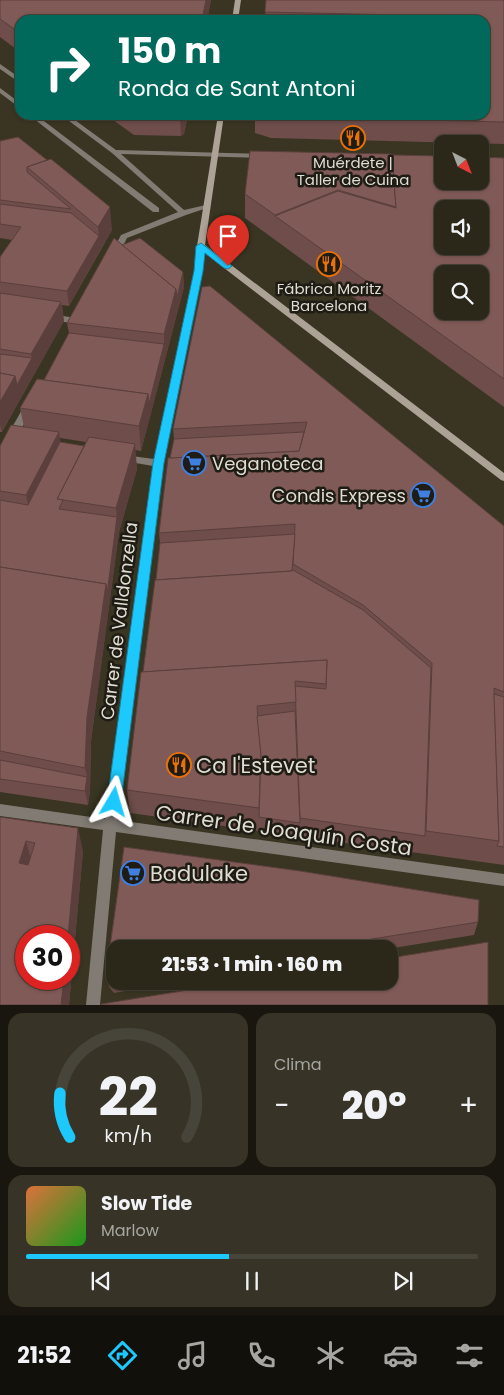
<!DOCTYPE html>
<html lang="es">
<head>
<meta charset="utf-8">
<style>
  :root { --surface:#2b281a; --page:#373427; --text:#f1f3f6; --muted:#a6a6a2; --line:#474439; --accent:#1dc9fc }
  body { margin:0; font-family:Poppins,sans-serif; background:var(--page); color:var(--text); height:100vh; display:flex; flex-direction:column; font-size:19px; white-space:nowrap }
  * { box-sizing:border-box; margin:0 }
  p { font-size:16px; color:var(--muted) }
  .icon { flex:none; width:28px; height:28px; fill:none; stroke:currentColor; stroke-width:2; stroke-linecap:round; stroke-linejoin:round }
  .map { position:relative; height:1005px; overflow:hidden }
  .sheet { display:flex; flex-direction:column; gap:8px; padding:8px; background:#18160e; flex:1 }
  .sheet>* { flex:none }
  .hud { position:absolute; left:15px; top:15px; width:475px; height:105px; border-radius:15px; box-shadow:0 1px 4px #0004,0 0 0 1px var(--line); background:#00695c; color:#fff; overflow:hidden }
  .needle { width:32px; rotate:138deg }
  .controls { position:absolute; left:434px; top:135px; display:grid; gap:10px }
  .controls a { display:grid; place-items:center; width:55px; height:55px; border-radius:10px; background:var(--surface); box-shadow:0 1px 4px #0004,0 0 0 1px var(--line); font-size:25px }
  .speed { position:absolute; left:15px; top:925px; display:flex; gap:10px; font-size:25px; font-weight:700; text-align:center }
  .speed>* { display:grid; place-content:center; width:65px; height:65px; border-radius:50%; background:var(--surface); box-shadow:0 1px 4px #0004,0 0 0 1px var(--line); line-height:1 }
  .speed .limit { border:8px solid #d22; background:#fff; color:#111 }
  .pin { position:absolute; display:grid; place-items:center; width:42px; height:42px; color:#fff; margin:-51px -21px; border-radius:50% 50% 50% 0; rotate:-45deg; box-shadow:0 0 5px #0007 }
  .pin .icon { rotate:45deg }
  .me { position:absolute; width:55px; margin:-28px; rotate:7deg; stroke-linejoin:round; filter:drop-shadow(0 0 4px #0008) }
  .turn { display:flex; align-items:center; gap:18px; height:105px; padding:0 20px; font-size:22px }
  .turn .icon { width:65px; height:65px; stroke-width:2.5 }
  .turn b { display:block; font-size:35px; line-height:42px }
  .big { font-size:38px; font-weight:800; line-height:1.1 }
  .sheet .widget { flex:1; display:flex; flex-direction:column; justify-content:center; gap:8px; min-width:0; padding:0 18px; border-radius:15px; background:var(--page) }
  .sheet .dial { align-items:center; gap:0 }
  .dial svg { height:130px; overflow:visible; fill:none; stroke:var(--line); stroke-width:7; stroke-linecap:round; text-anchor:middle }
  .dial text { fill:var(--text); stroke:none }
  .song { display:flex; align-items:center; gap:15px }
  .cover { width:60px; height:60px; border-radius:8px; background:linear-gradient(135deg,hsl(20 70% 55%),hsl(120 70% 35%)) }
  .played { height:5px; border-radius:2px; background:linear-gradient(90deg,var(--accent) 45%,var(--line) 45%) }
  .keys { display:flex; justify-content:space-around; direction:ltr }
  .heat { display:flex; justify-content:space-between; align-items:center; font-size:28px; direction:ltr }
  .sheet .tiles { flex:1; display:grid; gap:8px; grid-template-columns:1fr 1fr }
  .widget:last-child { grid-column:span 2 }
  .trip { position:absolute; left:106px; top:940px; width:292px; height:50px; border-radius:15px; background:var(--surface); box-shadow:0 1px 4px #0004,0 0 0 1px var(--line); font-weight:800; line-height:50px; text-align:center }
  .tab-bar { display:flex; height:80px; justify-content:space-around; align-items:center; background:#11100a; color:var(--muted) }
  .tab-bar .icon { width:35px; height:35px }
  .tab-bar .selected { color:var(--accent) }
  .tab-bar b { font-size:22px; color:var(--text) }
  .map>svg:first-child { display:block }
</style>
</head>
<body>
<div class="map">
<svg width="504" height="1005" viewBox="0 0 504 1005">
  <rect width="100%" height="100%" fill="#393522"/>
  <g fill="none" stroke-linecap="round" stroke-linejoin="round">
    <!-- street -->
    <g fill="#817b73" fill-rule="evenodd">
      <polygon points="0,64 20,78 20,83 0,69"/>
      <polygon points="0,88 20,103 20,108 0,93"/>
      <polygon points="29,115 36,115 159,208 159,212 153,212"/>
      <polygon points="61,115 68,115 116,150 261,154 264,156 261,158 121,154 184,210 206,205 210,207 186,215 127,238 119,254 115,256 111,254 121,235 178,212 112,153"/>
      <polygon points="198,244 204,244 205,246 203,271 163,463 117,820 504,874 504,886 116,832 100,1005 86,1005 103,830 0,816 0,804 105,819 153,466 124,461 119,458 124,455 154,459 195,271"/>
      <polygon points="50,314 76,318 80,321 76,324 47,319 47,315"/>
      <polygon points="29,403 34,406 5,458 0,461 0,449 24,406"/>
    </g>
    <!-- secondary -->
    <g fill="#aca396" fill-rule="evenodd">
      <polygon points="235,0 241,0 238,20 232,20"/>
      <polygon points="218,115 224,115 205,245 504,473 504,481 501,480 198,248 197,246"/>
    </g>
  </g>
  <!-- wall -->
  <g fill="#6e4d4a" fill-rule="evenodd">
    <polygon points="0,0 211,0 207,20 20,20 20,52 0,37"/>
    <polygon points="266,0 504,0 504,144 271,138 255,133 255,115 485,115 485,20 265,20"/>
    <polygon points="106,115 188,115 184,134 181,136 134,135"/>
    <polygon points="0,141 112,230 69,306 62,305 64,321 2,432 0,432 0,257 12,240 0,238"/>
    <polygon points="392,155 504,158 504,407 245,218 245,194"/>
    <path d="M122 245 183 272 184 287 141 451 135 450 137 469 119 532 91 741 90 791 88 805 0 792V446L24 427 20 408 44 380 69 333 67 323ZM60 438 86 442 84 446 60 442Z"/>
    <polygon points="202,287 504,526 504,865 130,813 127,790 156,580 160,543 159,533 170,458 174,439 173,429"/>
    <polygon points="0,817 83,851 69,1005"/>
    <polygon points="124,847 300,871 479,900 478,922 474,935 387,949 115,949 115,981 185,981 114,993 109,987 106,975"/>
  </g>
  <!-- shaded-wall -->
  <g fill="#5a3f3c">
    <polygon points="206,0 211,0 207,20 202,20"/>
    <polygon points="180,115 188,115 184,134 181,136"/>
    <polygon points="110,207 112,230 100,250 98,227"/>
    <polygon points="99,236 100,250 69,306 67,291"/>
    <polygon points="183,272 184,287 141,451 139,426 148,394 164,344 164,334 176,289"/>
    <polygon points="61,302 64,321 35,373 31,354"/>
    <polygon points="32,358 35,373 2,432 0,425 0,402 15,376"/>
    <polygon points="59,432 63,457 31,519 26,495"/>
    <polygon points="135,444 137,469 119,532 91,741 90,791 88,805 85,791 87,777 85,768 87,717 106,584 117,517 116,508"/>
    <polygon points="78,828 83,851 69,1005 61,1005 64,979 69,979 69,936 68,936"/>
    <polygon points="26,841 32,864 26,885 19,863"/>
  </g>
  <!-- building -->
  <g fill="#805a56" stroke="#5a3f3c" fill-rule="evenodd">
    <polygon points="0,0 206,0 202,20 20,20 20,33 0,19"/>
    <polygon points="266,0 504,0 504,122 271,116 268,115 485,115 485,20 448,20 448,16 265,12"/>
    <polygon points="265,17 434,20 265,20"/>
    <polygon points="18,137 47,160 27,167 27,172 71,209 0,200 0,141"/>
    <polygon points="250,151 392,154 396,207 338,190 275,215 245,194"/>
    <path d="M392 155 442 156V181H480V157L504 158V379L275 216 338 191 396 208ZM442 209H480V246H442ZM442 274H480V311H442Z"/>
    <polygon points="51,159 110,207 98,227 27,167"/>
    <polygon points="0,204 71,213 99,236 67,291 0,282 0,257 21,227 0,224"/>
    <polygon points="114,238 176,289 164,334 67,323"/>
    <polygon points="140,238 183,272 177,298 176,289 122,245"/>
    <polygon points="210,286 504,526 504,692 494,688 499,841 426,831 432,663 363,605 293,564 295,524 159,533 168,458 299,451 307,422 173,429 202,287"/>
    <polygon points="0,293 61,302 31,354 0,349"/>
    <polygon points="69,333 164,344 149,404 148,394 44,380"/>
    <polygon points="0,354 32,358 17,385 15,376 0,373"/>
    <polygon points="0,373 15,376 0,402"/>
    <polygon points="37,379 148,394 139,426 20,408"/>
    <polygon points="11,425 59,432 26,495 0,491 0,446"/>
    <polygon points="304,432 299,451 170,458 174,439"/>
    <polygon points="89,437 135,444 116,508 57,499"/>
    <polygon points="60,442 84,446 57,499 63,500 59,509 117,517 107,594 106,584 0,567 0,500 28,505"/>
    <polygon points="295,534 292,571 156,580 160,543"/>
    <polygon points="0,567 106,584 87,717 85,768 0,751"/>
    <polygon points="293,570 363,610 431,668 425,836 300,818 295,686 326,689 327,660 143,672 155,580 292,571"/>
    <polygon points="327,660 326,684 295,681 296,702 257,706 261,755 259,808 127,790 141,672"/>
    <polygon points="494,694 504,697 504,847 497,846 499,841"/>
    <polygon points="295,711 300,823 259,817 261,755 257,716"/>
    <polygon points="0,760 87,777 85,791 0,779"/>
    <path d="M0 817 78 828 68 936H26V979H64L61 1005H0ZM26 841 35 843 28 865 19 863Z"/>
    <polygon points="124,847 300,871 479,900 478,922 310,949 115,949 115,980 111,981 106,975"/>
    <polygon points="488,942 488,1005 101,1005 101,1004 244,981 390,981 390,958"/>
  </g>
  <!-- route -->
  <polygon fill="#1dc9fc" stroke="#1383a4" points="201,243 232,266 228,269 224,268 205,253 203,271 164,463 121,802 119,807 114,809 109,807 107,802 153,463 194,271 196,246"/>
  <!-- icons -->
  <defs>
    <symbol id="restaurant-ring" viewBox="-11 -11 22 22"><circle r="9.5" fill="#1e1c14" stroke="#e8710a" stroke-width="1.5"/><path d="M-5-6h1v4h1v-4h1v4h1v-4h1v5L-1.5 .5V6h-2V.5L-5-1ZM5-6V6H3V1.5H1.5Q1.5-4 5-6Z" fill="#e8710a"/></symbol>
    <symbol id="supermarket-ring" viewBox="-11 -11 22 22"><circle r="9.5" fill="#1e1c14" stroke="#3f7fe0" stroke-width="1.5"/><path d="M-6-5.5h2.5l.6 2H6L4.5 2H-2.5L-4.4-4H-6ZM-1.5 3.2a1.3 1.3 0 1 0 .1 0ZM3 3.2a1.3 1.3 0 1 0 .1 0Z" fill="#3f7fe0"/></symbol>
  </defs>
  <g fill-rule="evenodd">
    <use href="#restaurant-ring" x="339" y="124" width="28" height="28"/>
    <use href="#restaurant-ring" x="315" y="250" width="28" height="28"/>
    <use href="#supermarket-ring" x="180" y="449" width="28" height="28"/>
    <use href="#supermarket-ring" x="409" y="481" width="28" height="28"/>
    <use href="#restaurant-ring" x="165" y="751" width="28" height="28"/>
    <use href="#supermarket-ring" x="119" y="859" width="28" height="28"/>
  </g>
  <g text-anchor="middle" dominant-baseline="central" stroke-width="5" stroke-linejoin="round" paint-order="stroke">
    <!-- far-poi labels -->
    <g font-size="15" fill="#dfdcd1" stroke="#1e1c14">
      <text x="353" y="162">Muérdete |<tspan x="353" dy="17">Taller de Cuina</tspan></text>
      <text x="329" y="288">Fábrica Moritz<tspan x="329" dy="17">Barcelona</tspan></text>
    </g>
    <!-- poi labels -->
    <g font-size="18" fill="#dfdcd1" stroke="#1e1c14" text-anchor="start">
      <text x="212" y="463">Veganoteca</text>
      <text x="406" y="495" text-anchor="end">Condis Express</text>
    </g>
    <!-- street labels -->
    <g font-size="18" fill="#dfdcd1" stroke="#1e1c14">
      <text transform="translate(119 621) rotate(-83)">Carrer de Valldonzella</text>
    </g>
    <!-- near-poi labels -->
    <g font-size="21" fill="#dfdcd1" stroke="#1e1c14" text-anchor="start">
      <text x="196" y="765">Ca l'Estevet</text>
      <text x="150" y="873">Badulake</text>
    </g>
    <!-- near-street labels -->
    <g font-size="21" fill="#dfdcd1" stroke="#1e1c14">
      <text transform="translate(284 830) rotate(8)">Carrer de Joaquín Costa</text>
    </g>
  </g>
</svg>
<div class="controls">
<a><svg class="needle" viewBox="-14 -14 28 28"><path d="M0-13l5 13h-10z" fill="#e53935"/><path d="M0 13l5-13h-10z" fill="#a6a6a2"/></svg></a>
<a><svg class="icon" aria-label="sound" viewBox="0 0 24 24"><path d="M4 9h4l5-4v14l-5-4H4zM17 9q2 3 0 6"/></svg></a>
<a><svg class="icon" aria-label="search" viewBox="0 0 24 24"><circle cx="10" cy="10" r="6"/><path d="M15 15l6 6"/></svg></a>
</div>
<div class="speed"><div class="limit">30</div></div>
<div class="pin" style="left:228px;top:266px;background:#d93025"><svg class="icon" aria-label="arrive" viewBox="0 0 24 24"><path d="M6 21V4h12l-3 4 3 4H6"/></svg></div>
<svg class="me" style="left:114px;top:802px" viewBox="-20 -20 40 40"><path d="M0-17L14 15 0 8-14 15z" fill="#1dc9fc" stroke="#fff" stroke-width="4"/></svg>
<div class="trip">21:53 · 1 min · 160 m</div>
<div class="hud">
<div class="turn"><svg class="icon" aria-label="right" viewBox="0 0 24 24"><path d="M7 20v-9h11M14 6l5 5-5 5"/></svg><div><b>150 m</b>Ronda de Sant Antoni</div></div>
</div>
</div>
<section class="sheet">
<div class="tiles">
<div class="widget dial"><svg viewBox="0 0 100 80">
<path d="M14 69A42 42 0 1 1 86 69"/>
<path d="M14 69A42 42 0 0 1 8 42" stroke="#1dc9fc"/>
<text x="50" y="56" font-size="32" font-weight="700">22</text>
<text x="50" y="72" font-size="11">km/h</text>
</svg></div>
<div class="widget"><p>Clima</p>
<div class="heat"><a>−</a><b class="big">20°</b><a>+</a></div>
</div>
<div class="widget">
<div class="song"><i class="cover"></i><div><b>Slow Tide</b><p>Marlow</p></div></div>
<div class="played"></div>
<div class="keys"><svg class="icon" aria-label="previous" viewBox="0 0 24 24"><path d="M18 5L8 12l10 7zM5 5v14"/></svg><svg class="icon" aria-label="pause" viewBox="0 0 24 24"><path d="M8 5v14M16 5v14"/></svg><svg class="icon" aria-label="next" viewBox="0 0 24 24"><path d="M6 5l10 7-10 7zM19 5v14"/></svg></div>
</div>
</div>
</section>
<nav class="tab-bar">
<b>21:52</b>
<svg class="icon selected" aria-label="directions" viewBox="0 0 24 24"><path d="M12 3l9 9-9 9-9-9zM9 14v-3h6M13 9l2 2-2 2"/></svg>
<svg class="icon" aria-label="music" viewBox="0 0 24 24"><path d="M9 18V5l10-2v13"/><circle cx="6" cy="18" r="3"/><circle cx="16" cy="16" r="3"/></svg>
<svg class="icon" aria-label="phone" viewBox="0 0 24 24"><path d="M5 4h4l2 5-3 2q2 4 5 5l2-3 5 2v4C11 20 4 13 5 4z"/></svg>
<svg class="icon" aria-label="climate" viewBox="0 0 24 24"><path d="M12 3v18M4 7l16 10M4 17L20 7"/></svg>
<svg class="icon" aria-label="car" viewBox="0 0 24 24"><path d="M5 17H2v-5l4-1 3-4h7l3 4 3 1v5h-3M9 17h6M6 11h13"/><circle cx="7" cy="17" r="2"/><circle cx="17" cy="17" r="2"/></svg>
<svg class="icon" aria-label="filters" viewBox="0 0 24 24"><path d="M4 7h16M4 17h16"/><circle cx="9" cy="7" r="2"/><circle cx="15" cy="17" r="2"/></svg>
</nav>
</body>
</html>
